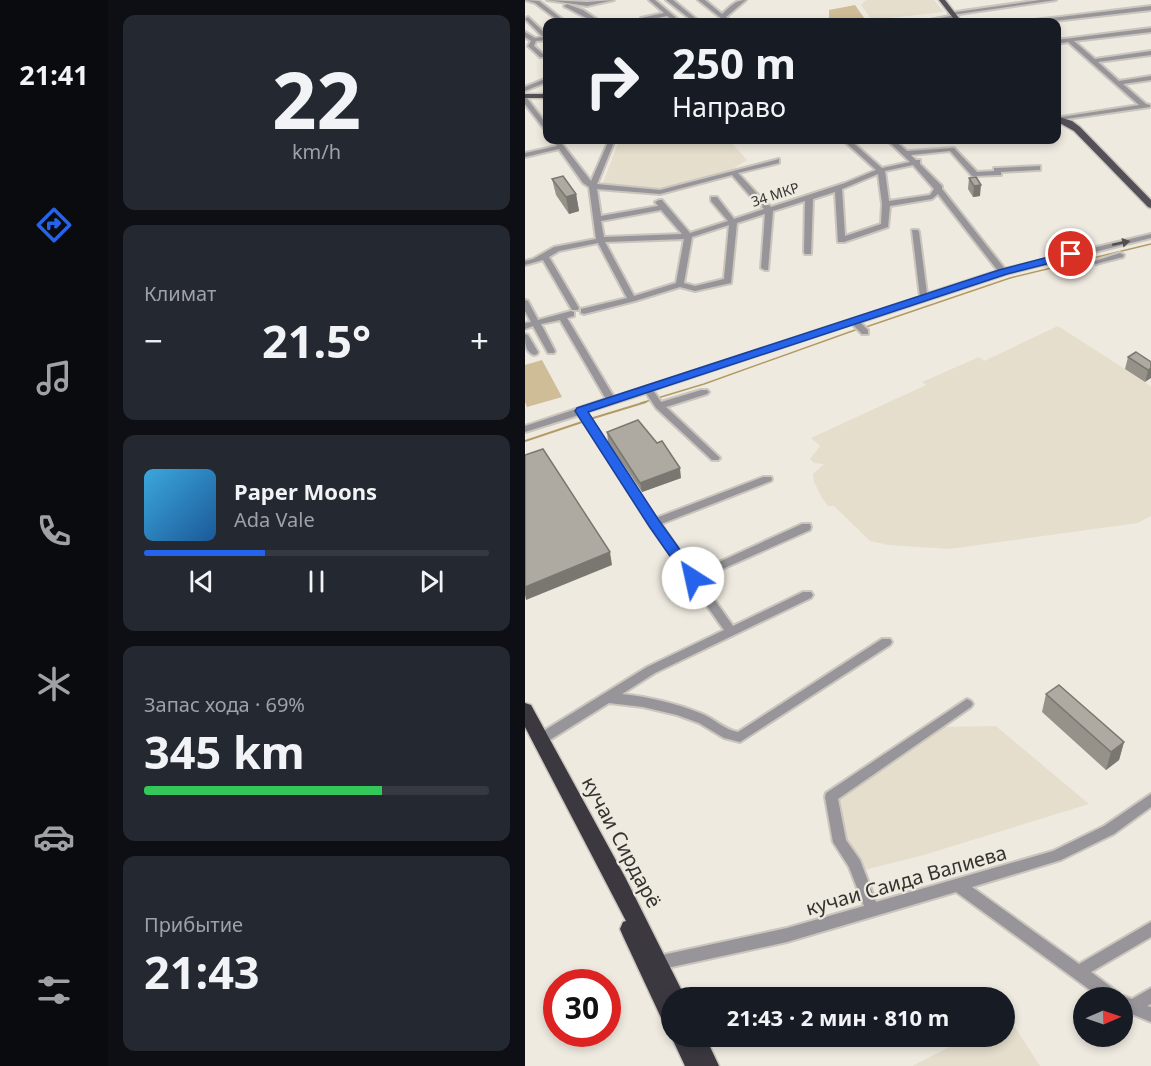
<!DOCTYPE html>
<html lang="ru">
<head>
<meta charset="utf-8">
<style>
  :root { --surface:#171b24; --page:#242831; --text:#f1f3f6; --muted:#9ea1a6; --line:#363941; --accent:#2563eb }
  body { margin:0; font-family:"Noto Sans",sans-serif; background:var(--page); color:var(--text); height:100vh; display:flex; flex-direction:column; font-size:22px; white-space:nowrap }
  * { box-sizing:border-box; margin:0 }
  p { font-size:20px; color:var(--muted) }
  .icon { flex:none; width:33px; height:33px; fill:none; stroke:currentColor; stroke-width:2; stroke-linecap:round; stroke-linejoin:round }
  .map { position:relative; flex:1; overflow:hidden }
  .side { display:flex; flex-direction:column; gap:15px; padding:15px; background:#0d0f14; width:417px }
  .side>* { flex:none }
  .guide { position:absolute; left:18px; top:18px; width:518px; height:126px; border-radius:12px; box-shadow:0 3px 9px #0003; background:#171b24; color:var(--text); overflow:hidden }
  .needle { width:39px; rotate:88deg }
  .fabs { position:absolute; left:548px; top:987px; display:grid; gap:12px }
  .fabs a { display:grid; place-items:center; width:60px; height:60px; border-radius:50%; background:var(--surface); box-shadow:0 3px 9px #0003; font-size:30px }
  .speed { position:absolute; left:18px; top:969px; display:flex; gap:12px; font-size:30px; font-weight:700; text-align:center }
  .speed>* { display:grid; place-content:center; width:78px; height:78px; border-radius:50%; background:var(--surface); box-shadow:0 3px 9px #0003; line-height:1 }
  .speed .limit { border:9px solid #d22; background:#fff; color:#111 }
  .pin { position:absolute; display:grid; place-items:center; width:51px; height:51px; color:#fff; margin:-26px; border:3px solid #fff; border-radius:50%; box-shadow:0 2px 6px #0007 }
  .me { position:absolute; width:66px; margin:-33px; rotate:325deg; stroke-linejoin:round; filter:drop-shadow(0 0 4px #0008) }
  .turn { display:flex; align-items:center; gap:21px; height:126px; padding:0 30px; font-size:27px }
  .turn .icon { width:78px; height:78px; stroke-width:2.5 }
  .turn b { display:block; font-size:42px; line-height:51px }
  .big { font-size:45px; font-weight:700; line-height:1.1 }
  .side .widget { flex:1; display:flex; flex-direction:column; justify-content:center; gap:9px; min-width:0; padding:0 21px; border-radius:12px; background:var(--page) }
  .side .dial { align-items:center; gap:0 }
  .dial b { font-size:78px; line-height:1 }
  .song { display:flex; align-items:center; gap:18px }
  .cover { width:72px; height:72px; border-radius:9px; background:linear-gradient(135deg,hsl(200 70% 55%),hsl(210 70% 35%)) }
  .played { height:6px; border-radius:3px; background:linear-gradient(90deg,var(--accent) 35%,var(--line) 35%) }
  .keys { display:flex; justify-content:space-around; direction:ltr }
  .heat { display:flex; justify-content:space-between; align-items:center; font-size:33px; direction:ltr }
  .charge { height:9px; border-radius:4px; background:linear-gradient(90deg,#34c759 69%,var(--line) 0) }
  .trip { position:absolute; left:136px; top:987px; width:354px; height:60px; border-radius:30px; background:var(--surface); box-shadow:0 3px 9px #0003; font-weight:700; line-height:60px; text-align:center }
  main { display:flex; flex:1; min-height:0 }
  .dock { display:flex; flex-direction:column; width:108px; justify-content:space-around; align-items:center; background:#090b0e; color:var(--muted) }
  .dock .icon { width:42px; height:42px }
  .dock .active { color:var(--accent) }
  .dock b { font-size:27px; color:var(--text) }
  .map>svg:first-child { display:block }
</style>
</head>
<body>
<main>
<nav class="dock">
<b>21:41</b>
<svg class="icon active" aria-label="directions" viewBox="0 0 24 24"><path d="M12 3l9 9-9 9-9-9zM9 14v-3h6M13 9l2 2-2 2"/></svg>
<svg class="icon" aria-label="music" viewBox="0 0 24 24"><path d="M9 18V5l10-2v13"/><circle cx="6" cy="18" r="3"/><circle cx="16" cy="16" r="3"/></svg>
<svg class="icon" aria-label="phone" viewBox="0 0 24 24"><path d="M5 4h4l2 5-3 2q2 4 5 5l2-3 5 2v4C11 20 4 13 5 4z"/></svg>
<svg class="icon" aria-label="climate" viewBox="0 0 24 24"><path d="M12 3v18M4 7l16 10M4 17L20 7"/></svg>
<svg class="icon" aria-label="car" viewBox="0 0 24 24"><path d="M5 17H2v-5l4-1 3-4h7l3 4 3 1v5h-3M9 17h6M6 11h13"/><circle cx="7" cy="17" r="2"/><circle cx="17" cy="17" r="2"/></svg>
<svg class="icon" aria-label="filters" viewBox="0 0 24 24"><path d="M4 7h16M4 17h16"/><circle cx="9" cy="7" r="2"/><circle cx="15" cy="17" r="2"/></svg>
</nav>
<section class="side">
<div class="widget dial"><b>22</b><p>km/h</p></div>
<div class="widget"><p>Климат</p>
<div class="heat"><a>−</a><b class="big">21.5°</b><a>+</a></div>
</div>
<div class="widget">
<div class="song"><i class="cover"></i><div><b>Paper Moons</b><p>Ada Vale</p></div></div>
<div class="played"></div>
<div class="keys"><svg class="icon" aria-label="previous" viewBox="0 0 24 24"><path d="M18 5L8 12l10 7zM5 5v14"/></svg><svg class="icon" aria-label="pause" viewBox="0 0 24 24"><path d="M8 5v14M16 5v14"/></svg><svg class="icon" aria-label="next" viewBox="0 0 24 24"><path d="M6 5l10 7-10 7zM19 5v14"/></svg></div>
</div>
<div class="widget"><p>Запас хода · 69%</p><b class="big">345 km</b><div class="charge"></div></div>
<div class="widget"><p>Прибытие</p><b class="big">21:43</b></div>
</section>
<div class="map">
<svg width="626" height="1066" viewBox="0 0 626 1066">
  <rect width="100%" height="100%" fill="#efeae0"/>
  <!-- built -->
  <g fill="#e5decd">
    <polygon points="341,0 409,0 419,12 347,20 336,5"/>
    <polygon points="94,140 204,140 222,160 206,170 131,191 77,186"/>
    <polygon points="533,326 600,369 609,364 626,377 620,382 626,387 626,516 613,523 425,549 363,545 345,541 309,506 303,506 297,498 289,482 288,474 299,464 289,463 285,459 295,446 286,438 401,385 397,382 454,357 459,361"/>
    <polygon points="471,726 564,804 399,855 331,872 310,847 301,795 407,727"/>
    <polygon points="483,1016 515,1066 387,1066 444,1037 480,1036 480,1018"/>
  </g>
  <!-- green -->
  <g fill="#cfbd97">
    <polygon points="330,5 342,22 307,22 304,19 304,10"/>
    <polygon points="17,360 37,397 2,407 0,402 0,365"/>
  </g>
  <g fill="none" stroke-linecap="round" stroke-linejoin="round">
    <!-- stream-far1 -->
    <g stroke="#b29a64" stroke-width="1.5">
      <polyline points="338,328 485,278 626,244"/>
      <polyline points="116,403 179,384 333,329"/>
    </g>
    <!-- stream -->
    <g stroke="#b29a64" stroke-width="2">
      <polyline points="65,419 121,402"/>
      <polyline points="0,441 60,421"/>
    </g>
    <defs>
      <g id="minor">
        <polygon points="0,0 14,1 41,22 35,22 10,3"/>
        <polygon points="22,0 62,2 89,0 62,6"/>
        <polygon points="124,0 130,0 156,22 150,22 142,16 114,22 116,18 139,13"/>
        <polygon points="141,0 148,0 175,22 169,22"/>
        <path d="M173 0H180L197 14C205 7 210 0 221 0L201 17 207 22H201Z"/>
        <polygon points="515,0 531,0 427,15 424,13"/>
        <path d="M42 4 58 10 76 22C67 23 50 11 40 7L39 6Z"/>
        <polygon points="626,6 626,10 520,22 507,22 510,20"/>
        <polygon points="430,15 433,17 432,18 406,22 395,22"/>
        <polygon points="3,17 22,35 22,40 11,41 9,46 19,55 19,57 15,57 3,46 6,41 0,37 0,32 10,38 18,37 0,19"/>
        <polygon points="626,28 626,32 549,41 570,59 626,51 626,55 573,62 594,81 626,76 626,80 598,84 621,104 625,105 625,107 534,120 534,118 536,117 614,105 543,42 531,44 531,40"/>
        <polygon points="22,78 22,82 0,91 0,87"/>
        <polygon points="0,97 2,98 22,125 22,131 20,130 0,104"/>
        <path d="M28 140H34L66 181 84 140H90L72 184 135 190 254 159V163L213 173 239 201V205H233L207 175 135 194 72 189 76 216 133 206 130 202 134 200H137L165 233 203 221 186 201V197H192L209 219 239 209 237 207 238 205H244L246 207 320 183 351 170 318 140H325L357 168 385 162 362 140H369L382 151 429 148 452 172 469 171V168H472L515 166V170H512L476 172V175H473L450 176H447L425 151 386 155 391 160H395V164L417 186V189L480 269 626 234V238L481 274 335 322 343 330V334H337L327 324 128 390 136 402 176 390H182L184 392 182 394 141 407 193 456 195 458 193 460H187L131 408 121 393 61 412 131 518 238 477H246L247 479 246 481 136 524 170 573 277 524H285L286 527 285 530 175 579 208 626 278 592H286L288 595 286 598 130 673 97 694C124 697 150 703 175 713 189 718 199 730 213 732L357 639H365L367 642 365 645 215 742 199 738 174 723 152 715 118 707 84 703 20 743 16 744 12 743 10 739 12 735 122 667 199 630 125 526 54 415 0 432V426L81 399 35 320 16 324 30 351 29 353H23L8 326 0 329V323L6 322 0 311V300L3 301 13 320 46 311 49 312V316L42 318 89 397 395 297 387 230H393L394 232 402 294 473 271 413 194 407 199 365 206 363 227 319 242H313L310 192 288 199 286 254H280L279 252 280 201 248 211 243 270H240L236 268 240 214 212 223 206 283 170 291 155 287 110 301 59 314 56 313V309L102 298 73 243 34 251 24 257 54 308 53 310H47L18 260 0 265V261L8 259 29 247 71 239 64 187 58 183 34 149 0 157V153L32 146ZM388 165 409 189 405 195 364 201 360 171ZM353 174 357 204 356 224 320 236 317 189ZM136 210 157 234 79 237 76 221ZM204 225 199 279 170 286 159 283 167 237ZM159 239 151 283 109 296 80 242Z"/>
        <polygon points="595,253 599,255 598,257 571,264 567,262"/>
        <path d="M0 334 3 335 13 352 12 354 9 355C0 352 0 342 0 334Z"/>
        <polygon points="442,699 446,701 448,704 446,707 313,799 321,840 335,860 351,902 528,851 579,826 626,794 626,807 589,834 536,860 447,887 554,964 626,922 626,937 566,972 594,993 595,995 607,999 626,988 626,1004 622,1006 626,1007 626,1022 597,1010 597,998 576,998 431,892 262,942 128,971 123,969 121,964 123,959 128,957 262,928 339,906 324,867 308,842 300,797 301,793"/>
      </g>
      <g id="major">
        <polygon points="414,0 420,0 437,22 431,22"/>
        <rect x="0" y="94" width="22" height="4"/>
        <polygon points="531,116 547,121 555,127 626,200 626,208 623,207 549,131 531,121"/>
      </g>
      <g id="highway">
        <polygon points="0,703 6,705 100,877 157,991 160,998 147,998 147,1027 139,1024 98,936 95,929 98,922 101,921 0,727"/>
        <polygon points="147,1034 147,1036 180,1036 194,1066 160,1066 146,1036"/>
      </g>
    </defs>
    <!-- minor casing -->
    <use href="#minor" stroke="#cac5bd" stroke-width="4"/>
    <!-- major casing -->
    <use href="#major" stroke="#cac5bd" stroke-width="3"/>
    <!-- highway casing -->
    <use href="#highway" stroke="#cac5bd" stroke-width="3"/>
    <!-- minor -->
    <use href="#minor" fill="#979599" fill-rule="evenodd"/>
    <!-- major -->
    <use href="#major" fill="#535057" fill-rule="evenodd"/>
    <!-- highway -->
    <use href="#highway" fill="#3b3840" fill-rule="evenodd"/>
  </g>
  <!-- wall -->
  <g fill="#96928a">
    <polygon points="444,178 455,196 448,197 443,189"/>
    <polygon points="27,179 51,194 54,211 44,214 31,195"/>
    <polygon points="603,357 626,362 620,382 600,369"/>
    <polygon points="82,432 156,478 117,492 83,442"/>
    <polygon points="521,694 599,742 594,760 581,770 517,712"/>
  </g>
  <!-- shaded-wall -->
  <g fill="#7a7771">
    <polygon points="456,185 455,196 448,197 449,186"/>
    <polygon points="51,194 54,211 44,214 41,197"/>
    <polygon points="626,368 626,378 620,382 623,370"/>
    <polygon points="155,468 156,478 117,492 115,483"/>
    <polygon points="85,552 87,565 1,600 0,595 0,587"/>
    <polygon points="599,742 594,760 581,770 586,752"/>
  </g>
  <!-- building -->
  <g fill="#aeaaa1" stroke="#7a7771" stroke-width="1.5">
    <polygon points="38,176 51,194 41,197 27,179"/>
    <polygon points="451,177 456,185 449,186 444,178"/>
    <polygon points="611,352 626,362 626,368 623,370 603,357"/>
    <polygon points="113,420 132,443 137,441 155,468 115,483 82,432"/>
    <polygon points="18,449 85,552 0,587 0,455"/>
    <polygon points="534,685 599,742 586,752 521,694"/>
  </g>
  <!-- one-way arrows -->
  <defs><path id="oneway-solid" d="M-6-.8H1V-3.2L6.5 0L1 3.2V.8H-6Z" transform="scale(1.5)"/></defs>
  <use fill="#52504f" href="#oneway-solid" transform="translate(596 243) rotate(-12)"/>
  <!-- route -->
  <polygon fill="#2563eb" stroke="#184099" stroke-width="1.5" points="546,251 551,254 549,257 482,274 63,412 133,519 173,575 175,578 173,582 163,582 124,526 50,411 52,408 474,270"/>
  <g text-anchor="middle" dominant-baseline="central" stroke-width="4.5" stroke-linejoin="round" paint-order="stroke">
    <!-- far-street labels -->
    <g font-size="14" fill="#34332f" stroke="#efeae0">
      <text transform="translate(250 194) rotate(-18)">34 МКР</text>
    </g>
    <!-- near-street labels -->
    <g font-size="20" fill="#34332f" stroke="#efeae0">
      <text transform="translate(97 842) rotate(62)">кучаи Сирдарё</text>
      <text transform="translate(381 880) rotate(-16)">кучаи Саида Валиева</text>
    </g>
  </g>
</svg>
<div class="fabs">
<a><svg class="needle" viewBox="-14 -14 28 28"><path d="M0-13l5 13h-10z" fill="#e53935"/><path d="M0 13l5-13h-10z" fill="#9ea1a6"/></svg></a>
</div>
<div class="speed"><div class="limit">30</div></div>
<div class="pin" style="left:546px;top:254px;background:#d93025"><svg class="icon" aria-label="arrive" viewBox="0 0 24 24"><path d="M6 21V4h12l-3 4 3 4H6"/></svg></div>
<svg class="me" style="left:168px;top:578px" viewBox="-20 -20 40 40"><circle r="19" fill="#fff"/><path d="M0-13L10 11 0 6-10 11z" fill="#2563eb"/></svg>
<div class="trip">21:43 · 2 мин · 810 m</div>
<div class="guide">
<div class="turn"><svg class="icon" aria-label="right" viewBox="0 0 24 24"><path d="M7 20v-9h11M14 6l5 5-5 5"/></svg><div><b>250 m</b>Направо</div></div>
</div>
</div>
</main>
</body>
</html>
